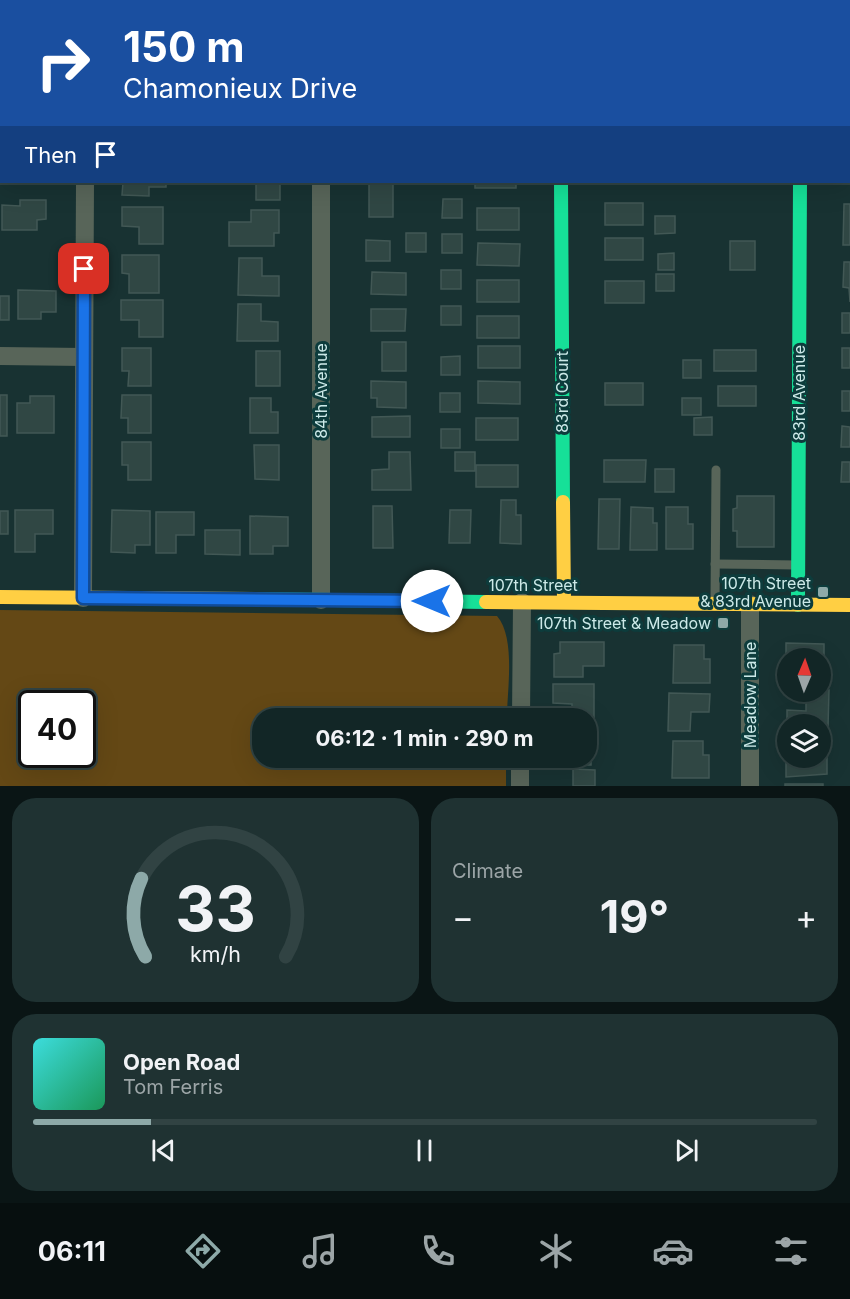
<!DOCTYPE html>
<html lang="en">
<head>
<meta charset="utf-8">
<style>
  :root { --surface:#122626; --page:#1f3232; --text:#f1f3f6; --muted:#9ca5a7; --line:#314343; --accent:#8da9a8 }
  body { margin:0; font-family:Inter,sans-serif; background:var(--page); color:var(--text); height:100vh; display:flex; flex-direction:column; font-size:22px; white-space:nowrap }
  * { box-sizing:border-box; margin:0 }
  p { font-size:20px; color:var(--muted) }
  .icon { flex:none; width:33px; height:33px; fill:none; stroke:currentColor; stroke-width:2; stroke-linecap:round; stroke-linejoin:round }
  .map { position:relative; height:786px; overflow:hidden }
  .side { display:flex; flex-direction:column; gap:12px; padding:12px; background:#0a1515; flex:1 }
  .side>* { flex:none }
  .guide { position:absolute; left:0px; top:0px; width:850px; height:183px; box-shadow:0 6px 24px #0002,0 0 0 2px var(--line); background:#1a4fa0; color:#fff; overflow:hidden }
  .needle { width:39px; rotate:2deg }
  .buttons { position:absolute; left:777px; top:648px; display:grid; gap:12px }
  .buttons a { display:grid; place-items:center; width:54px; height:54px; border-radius:50%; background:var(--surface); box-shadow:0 6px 24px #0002,0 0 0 2px var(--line); font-size:30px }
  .speed { position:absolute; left:18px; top:690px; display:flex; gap:12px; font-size:30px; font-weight:700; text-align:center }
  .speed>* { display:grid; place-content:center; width:78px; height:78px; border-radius:50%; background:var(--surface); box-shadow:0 6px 24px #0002,0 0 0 2px var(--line); line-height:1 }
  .speed .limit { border:3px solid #111; border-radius:9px; background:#fff; color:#111 }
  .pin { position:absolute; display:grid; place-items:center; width:51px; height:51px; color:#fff; margin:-26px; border-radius:12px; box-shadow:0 3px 9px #0006 }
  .me { position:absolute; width:66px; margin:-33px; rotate:270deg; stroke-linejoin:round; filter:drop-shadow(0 0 4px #0008) }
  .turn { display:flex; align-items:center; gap:21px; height:126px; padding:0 24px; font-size:27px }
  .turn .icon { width:78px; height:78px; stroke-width:2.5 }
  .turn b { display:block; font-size:42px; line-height:51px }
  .then { display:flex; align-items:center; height:57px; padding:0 24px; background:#0003; gap:12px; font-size:22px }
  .big { font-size:45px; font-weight:700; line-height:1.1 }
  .side .card { flex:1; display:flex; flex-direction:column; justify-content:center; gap:9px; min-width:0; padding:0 21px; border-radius:24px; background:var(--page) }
  .side .dial { align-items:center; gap:0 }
  .dial svg { height:156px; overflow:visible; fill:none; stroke:var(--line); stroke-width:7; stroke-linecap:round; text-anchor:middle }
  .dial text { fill:var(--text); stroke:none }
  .song { display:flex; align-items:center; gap:18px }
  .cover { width:72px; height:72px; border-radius:9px; background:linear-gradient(135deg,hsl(180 70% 55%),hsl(150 70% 35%)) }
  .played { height:6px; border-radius:3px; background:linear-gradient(90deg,var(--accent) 15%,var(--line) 15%) }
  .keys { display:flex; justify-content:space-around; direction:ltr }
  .heat { display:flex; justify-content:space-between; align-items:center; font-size:33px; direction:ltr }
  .side .tiles { flex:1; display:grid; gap:12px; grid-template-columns:1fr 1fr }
  .card:last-child { grid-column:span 2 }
  .trip { position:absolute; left:252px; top:708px; width:345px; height:60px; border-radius:24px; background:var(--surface); box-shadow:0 6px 24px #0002,0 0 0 2px var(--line); font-weight:700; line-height:60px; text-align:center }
  .tabs { display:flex; height:96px; justify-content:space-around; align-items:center; background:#070f0f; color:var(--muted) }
  .tabs .icon { width:42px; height:42px }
  .tabs .selected { color:var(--accent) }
  .tabs b { font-size:27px; color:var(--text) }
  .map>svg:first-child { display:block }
</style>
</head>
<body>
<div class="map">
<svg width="850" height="786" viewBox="0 0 850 786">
  <rect width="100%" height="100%" fill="#183232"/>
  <!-- green -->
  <path fill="#644815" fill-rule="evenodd" d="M0 610 497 616C516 638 507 690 507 718H262V758H506V786H0ZM32 704H82V754H32Z"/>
  <!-- building -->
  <g fill="#304744" stroke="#425855" stroke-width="1.5">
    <rect x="479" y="0" width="39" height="2"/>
    <polygon points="123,182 166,182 166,187 149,187 149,196 122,195"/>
    <rect x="256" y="182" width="24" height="18"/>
    <polygon points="369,182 421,182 421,184 393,183 393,217 369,217"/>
    <rect x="475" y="182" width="41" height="6"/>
    <polygon points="443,199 462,199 462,218 442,218"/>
    <polygon points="20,200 46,200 46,219 37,220 37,230 2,230 2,205 20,206"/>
    <rect x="605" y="203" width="38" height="22"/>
    <polygon points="844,204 850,204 850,245 843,245"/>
    <polygon points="122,207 163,207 163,244 139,244 139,227 122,226"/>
    <rect x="477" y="208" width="42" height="22"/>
    <polygon points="251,210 279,210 279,233 274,233 274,246 229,246 229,222 251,222"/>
    <polygon points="655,216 675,216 675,233 655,234"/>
    <rect x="406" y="233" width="20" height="19"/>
    <rect x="442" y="234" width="20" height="19"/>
    <rect x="605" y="238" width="38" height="22"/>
    <polygon points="366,240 390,241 390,261 366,261"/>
    <rect x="730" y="241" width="25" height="29"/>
    <polygon points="478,243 520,244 519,266 477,265"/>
    <polygon points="674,253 674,270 658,270 658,254"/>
    <polygon points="122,255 159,255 159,293 129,293 129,274 122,273"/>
    <polygon points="239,258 262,258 262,276 279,276 279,296 238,295"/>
    <polygon points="844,262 850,262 850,302 849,288 843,287"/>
    <rect x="441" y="270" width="20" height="19"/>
    <polygon points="372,272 406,273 406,295 371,294"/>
    <rect x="656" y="274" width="18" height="17"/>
    <rect x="477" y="280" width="42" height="22"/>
    <rect x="605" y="281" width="39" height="22"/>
    <polygon points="18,290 56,291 56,312 41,312 41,319 18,319"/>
    <rect x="0" y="296" width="9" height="24"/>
    <polygon points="121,300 163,300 163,337 139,337 139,320 121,320"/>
    <polygon points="238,304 261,304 261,321 278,322 278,341 237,341"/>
    <rect x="441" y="306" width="20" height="19"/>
    <polygon points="371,309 406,309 405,331 371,331"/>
    <rect x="842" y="313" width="8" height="20"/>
    <rect x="477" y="316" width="42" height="22"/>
    <rect x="382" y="342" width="24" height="29"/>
    <rect x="478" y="346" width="42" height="22"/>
    <polygon points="122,348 151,348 151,386 128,386 129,371 122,371"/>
    <rect x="842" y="348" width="8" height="20"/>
    <rect x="714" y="350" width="42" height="21"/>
    <rect x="256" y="351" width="24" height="35"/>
    <polygon points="460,356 460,375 441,375 441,357"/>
    <rect x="683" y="360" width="18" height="18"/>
    <polygon points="371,381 406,382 406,408 377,407 377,398 371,398"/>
    <polygon points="478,381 520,382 520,404 478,403"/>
    <rect x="605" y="383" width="38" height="22"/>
    <rect x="718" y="386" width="38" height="20"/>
    <rect x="842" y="391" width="8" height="20"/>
    <rect x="440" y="393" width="20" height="19"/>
    <rect x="0" y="395" width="7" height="41"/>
    <polygon points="122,395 151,395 151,433 128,433 128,418 121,418"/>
    <polygon points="30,396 54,396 54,433 17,433 17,403 30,403"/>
    <polygon points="250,398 271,398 271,412 278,412 278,433 250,433"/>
    <rect x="682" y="398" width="19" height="17"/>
    <polygon points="410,416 410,437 372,437 372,417"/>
    <polygon points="712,417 712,435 694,435 694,418"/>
    <rect x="476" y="418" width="42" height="22"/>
    <polygon points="842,426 850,427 850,447 841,447"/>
    <rect x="441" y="429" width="19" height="19"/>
    <polygon points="122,442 151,442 151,480 128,480 128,465 122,465"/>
    <polygon points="254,445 279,445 279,480 255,479"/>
    <polygon points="389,452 410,452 411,490 372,490 372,470 389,469"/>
    <rect x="455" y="452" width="20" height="19"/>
    <polygon points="604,460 646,460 645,482 604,482"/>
    <polygon points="842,462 850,462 850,482 841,482"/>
    <rect x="476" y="465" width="42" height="22"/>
    <rect x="655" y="469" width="19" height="23"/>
    <polygon points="737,496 774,496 774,547 737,547 737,531 733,531 733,509 737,508"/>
    <polygon points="599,499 620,499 619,549 598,549"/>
    <polygon points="501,500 516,500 516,515 521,515 521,544 500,543"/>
    <polygon points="373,506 392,506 393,548 373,548"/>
    <polygon points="631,507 653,508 653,523 657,523 657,550 630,550"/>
    <polygon points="666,507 688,507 688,524 693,524 693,549 666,549"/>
    <polygon points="15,510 53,510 53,534 35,534 35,552 15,552"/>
    <polygon points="112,510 150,511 150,545 135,545 135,553 111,552"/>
    <polygon points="450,510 471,510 470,543 449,543"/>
    <rect x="0" y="511" width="8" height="23"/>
    <polygon points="156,512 194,512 194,535 176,535 176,553 156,553"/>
    <polygon points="250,516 288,517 288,546 273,546 273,554 250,554"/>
    <polygon points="205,530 240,530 240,555 205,554"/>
    <polygon points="560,642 604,642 604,666 583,666 583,677 554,677 554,654 560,653"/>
    <polygon points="786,643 824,644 824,682 820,682 820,658 788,658 786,667"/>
    <polygon points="674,645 704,645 704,659 710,659 710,683 673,683"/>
    <polygon points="553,684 594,684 594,722 586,722 586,718 572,718 572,704 553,703"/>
    <polygon points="829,690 828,728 820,728 820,724 788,724 787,728 787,710 806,711 806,692"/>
    <polygon points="669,693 710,694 709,712 691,712 690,731 668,731"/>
    <polygon points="586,726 591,726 591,765 561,765 561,758 586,758"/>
    <polygon points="820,737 827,737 827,774 786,777 786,757 820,758"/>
    <polygon points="673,741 703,741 703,755 709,755 709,778 672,778"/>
    <polygon points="573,769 595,770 595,786 573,786"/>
    <rect x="785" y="784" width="38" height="2"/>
  </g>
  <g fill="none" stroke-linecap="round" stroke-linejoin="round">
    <!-- lane -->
    <g stroke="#586559" stroke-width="9">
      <polyline points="715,564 797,565"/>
      <polyline points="715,602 716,470"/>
    </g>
    <!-- street -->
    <g stroke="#586559" stroke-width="18">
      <polyline points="12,2 19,0"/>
      <polyline points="86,2 86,0"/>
      <polyline points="322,2 322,0"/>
      <polyline points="562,2 562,0"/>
      <polyline points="801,2 801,0"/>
      <polyline points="849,128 850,128"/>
      <polyline points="0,356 84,357"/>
      <polyline points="83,598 85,182"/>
      <polyline points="321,600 321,182"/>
      <polyline points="521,718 522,602"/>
      <polyline points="520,786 520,758"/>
      <polyline points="750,786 750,604"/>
    </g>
    <!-- fast -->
    <g stroke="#16e098" stroke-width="14">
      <polyline points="561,182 563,502"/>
      <polyline points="257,599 486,602"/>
      <polyline points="798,605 800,182"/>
    </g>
    <!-- slow -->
    <g stroke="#ffcf43" stroke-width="14">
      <polyline points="563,502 564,602"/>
      <polyline points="0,597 257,599"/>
      <polyline points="486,602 850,605"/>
    </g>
  </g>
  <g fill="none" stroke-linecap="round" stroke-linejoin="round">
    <defs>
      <polyline id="route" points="84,269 83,598 432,601"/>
    </defs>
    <!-- route casing -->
    <use href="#route" stroke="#114b97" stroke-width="15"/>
    <!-- route -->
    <use href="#route" stroke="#1a73e8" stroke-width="10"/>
  </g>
  <!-- markers -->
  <g fill="#8da9a8" stroke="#0d3c3c" stroke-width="2">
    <rect x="817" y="586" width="12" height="12" rx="3"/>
    <rect x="717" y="617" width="12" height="12" rx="3"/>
  </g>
  <g text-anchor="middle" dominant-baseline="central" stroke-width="6" stroke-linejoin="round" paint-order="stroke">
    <!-- street labels -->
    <g font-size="16" fill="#cce9e8" stroke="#0d3c3c">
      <text transform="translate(321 391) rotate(-90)">84th Avenue</text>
      <text transform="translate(562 392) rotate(-90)">83rd Court</text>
      <text transform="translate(799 393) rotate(-90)">83rd Avenue</text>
      <text x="533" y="585">107th Street</text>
      <text transform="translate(750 695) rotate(-90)">Meadow Lane</text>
    </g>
    <!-- poi labels -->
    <g font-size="16" fill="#cce9e8" stroke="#0d3c3c" text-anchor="end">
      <text x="811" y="583">107th Street<tspan x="811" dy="18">&amp; 83rd Avenue</tspan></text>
      <text x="711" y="623">107th Street &amp; Meadow</text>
    </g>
  </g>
</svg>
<div class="buttons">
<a><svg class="needle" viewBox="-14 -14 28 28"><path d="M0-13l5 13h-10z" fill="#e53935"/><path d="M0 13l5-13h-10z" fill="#9ca5a7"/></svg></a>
<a><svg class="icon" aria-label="layers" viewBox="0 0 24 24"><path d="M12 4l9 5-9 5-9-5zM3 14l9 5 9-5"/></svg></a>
</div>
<div class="speed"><div class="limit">40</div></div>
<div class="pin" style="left:84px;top:269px;background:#d93025"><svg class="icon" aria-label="arrive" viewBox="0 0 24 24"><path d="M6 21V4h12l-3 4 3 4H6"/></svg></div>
<svg class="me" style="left:432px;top:601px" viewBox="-20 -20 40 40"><circle r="19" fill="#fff"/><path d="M0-13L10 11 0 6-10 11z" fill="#1a73e8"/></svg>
<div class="trip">06:12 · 1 min · 290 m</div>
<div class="guide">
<div class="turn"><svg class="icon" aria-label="right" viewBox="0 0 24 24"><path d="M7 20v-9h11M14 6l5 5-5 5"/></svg><div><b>150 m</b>Chamonieux Drive</div></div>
<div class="then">Then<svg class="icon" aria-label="arrive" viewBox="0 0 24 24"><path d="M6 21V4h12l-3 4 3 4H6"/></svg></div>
</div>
</div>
<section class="side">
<div class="tiles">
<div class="card dial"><svg viewBox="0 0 100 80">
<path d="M14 69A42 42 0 1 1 86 69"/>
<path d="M14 69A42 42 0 0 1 12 29" stroke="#8da9a8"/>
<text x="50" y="56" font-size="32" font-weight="700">33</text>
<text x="50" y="72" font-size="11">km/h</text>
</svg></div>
<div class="card"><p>Climate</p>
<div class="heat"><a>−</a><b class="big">19°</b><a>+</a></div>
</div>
<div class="card">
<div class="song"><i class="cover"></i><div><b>Open Road</b><p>Tom Ferris</p></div></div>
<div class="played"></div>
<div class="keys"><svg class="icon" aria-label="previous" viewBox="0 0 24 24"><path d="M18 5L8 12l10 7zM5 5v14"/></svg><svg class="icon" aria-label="pause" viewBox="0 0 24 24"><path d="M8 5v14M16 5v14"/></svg><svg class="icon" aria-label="next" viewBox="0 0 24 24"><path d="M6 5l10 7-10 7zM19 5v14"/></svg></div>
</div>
</div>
</section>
<nav class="tabs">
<b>06:11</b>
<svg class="icon selected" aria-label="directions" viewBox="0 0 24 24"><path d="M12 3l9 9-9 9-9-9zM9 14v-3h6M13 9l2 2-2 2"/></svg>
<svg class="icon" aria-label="music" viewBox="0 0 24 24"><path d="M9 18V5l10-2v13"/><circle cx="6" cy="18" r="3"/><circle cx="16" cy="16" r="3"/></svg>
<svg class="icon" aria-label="phone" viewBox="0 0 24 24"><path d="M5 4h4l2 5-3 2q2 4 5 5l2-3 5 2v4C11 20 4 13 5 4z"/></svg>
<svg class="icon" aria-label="climate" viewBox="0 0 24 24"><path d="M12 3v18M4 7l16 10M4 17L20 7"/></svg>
<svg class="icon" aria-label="car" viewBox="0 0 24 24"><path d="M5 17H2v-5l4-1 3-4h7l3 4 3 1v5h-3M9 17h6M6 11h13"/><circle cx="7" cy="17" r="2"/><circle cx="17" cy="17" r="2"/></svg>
<svg class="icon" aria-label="filters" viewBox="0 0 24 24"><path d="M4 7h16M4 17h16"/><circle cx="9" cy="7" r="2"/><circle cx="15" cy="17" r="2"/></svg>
</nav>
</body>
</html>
